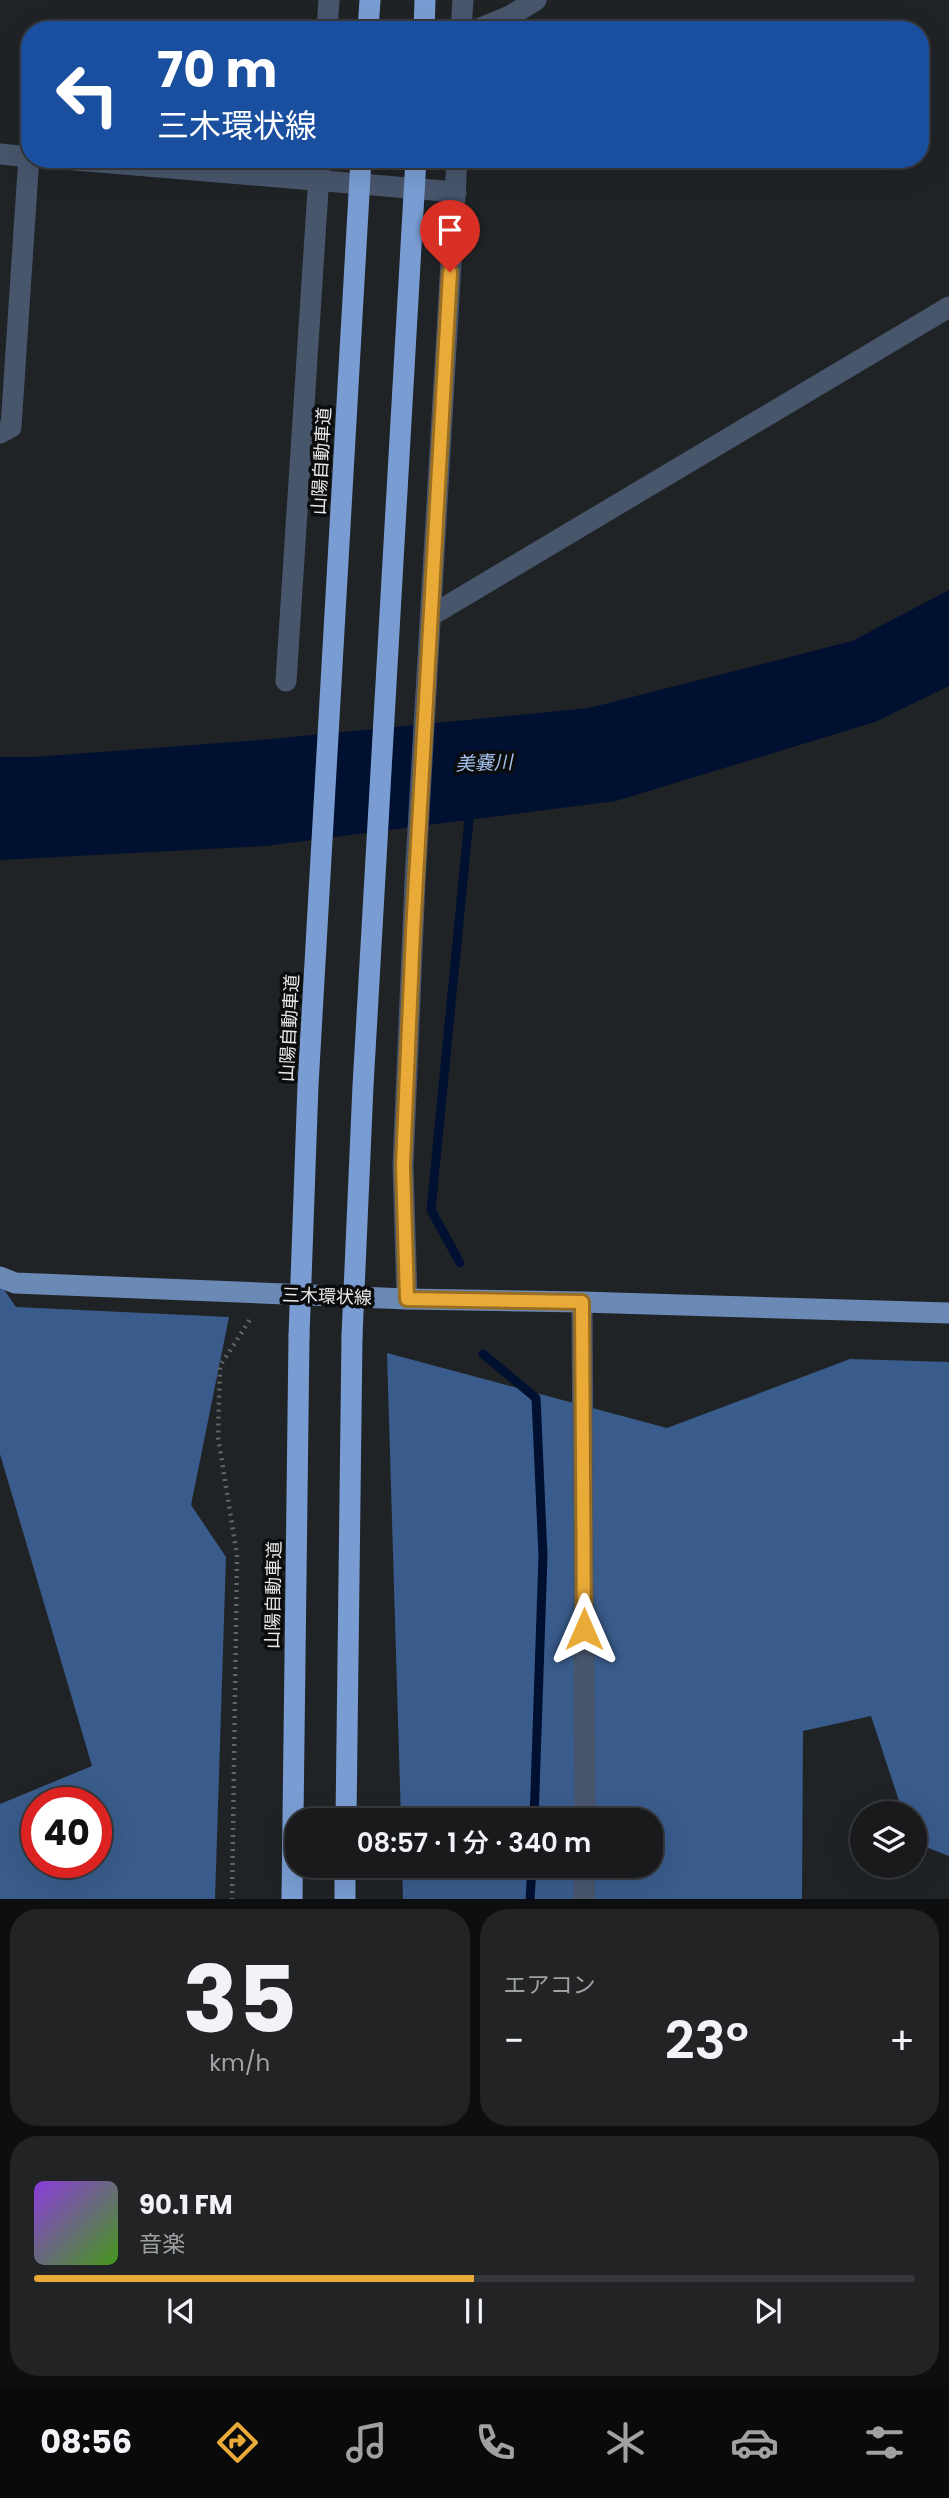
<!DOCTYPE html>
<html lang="ja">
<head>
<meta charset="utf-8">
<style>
  :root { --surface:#181a1c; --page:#212325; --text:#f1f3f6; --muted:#9fa1a3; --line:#36383b; --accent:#eaaa38 }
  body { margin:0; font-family:Poppins,"Noto Sans JP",sans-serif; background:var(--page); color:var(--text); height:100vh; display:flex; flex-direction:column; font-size:26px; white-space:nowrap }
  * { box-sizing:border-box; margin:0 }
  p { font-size:23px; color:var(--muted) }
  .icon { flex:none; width:38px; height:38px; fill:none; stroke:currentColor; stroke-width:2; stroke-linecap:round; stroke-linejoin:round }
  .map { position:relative; height:1899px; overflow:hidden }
  .drawer { display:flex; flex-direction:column; gap:10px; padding:10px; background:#0d0e0f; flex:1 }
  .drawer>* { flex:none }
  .top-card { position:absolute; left:21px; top:21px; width:908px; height:147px; border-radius:28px; box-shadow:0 7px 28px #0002,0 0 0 2px var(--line); background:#1a4fa0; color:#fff; overflow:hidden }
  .buttons { position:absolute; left:850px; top:1801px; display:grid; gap:14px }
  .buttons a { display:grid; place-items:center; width:77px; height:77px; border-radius:50%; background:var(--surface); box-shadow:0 7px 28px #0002,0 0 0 2px var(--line); font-size:35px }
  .speed { position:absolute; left:21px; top:1787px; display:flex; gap:14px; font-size:35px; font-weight:700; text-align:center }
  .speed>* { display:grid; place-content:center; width:91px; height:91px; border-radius:50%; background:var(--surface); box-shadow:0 7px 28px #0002,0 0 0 2px var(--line); line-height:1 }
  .speed .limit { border:10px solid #d22; background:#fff; color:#111 }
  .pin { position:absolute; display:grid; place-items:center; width:60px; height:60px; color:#fff; margin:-72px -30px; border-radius:50% 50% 50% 0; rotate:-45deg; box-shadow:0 0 7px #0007 }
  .pin .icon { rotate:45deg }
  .me { position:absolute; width:77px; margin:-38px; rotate:0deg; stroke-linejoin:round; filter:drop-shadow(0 0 5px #0008) }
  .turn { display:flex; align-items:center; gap:24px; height:147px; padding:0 21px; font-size:32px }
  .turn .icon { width:91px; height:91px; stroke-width:2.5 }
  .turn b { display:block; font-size:49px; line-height:60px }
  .big { font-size:52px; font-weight:600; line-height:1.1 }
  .drawer .widget { flex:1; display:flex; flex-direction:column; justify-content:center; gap:10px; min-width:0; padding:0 24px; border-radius:28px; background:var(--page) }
  .drawer .dial { align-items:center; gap:0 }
  .dial b { font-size:91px; line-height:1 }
  .song { display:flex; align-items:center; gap:21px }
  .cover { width:84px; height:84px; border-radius:10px; background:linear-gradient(135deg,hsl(270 70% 55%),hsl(100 70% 35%)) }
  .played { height:7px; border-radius:4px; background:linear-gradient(90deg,var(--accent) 50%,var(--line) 50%) }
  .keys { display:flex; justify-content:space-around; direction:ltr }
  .heat { display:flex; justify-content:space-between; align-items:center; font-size:38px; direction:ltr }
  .drawer .tiles { flex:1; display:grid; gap:10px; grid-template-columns:1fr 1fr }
  .widget:last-child { grid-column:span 2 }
  .trip { position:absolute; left:285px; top:1808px; width:378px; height:70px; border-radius:28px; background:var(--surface); box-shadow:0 7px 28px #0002,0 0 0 2px var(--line); font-weight:600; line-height:70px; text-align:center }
  .tab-bar { display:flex; height:112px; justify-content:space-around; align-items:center; background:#0a0a0b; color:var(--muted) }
  .tab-bar .icon { width:49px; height:49px }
  .tab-bar .selected { color:var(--accent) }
  .tab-bar b { font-size:32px; color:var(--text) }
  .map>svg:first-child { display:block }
</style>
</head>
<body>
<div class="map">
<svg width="949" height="1900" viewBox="0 0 949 1900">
  <rect width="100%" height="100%" fill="#202326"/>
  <!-- forest -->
  <g fill="#3a5c8c" fill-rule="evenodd">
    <path d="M0 1284 16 1307 229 1317 191 1505 226 1557 215 1899H0V1804L92 1766 0 1454ZM37 1802H96V1862H37Z"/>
    <polygon points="387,1353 667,1428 850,1359 949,1362 949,1856 915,1843 915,1813 903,1813 871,1716 803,1731 802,1899 403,1899 402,1866 651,1866 651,1820 401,1820"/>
  </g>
  <!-- water -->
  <polygon fill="#001031" points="949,590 949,686 875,722 616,801 265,846 0,860 0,757 34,757 260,740 589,708 852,641"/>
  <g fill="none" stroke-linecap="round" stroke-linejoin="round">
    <!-- stream -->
    <g stroke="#001031" stroke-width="9">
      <polyline points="460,1263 431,1210 470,809"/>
      <polyline points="483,1354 536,1398 543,1556 534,1820"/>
      <polyline points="530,1900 532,1866"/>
    </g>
    <!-- path -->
    <polyline stroke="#626567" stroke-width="4.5" stroke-dasharray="2 5" stroke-linecap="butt" points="232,1900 237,1555 218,1437 220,1366 251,1318"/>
    <!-- minor -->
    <g stroke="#48566c" stroke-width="21">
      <polyline points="327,30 329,0"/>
      <polyline points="461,30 463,0"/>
      <polyline points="476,30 510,16 536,0"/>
      <polyline points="0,154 30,157"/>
      <polyline points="63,159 456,192"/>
      <polyline points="0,433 11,427 29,156"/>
      <polyline points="432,615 949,307"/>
      <polyline points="286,681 320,159"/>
      <polyline points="407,1299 403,1165 415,881 457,159"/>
      <polyline points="582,1302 585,1820"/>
      <polyline points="584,1900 585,1866"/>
    </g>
    <!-- major -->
    <polyline stroke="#6b89b5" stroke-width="21" points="0,1277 15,1283 407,1299 582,1302 949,1313"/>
    <!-- highway -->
    <g stroke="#799dd3" stroke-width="21">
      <polyline points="368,30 370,0"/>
      <polyline points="424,30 425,0"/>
      <polyline points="346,1820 352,1336"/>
      <polyline points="292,1900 299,1336"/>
      <polyline points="345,1900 345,1866"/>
    </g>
    <!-- highway-bridge -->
    <g stroke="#799dd3" stroke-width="21">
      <polyline points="299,1336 308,1085 361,159"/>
      <polyline points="352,1336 363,1086 416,159"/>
    </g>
  </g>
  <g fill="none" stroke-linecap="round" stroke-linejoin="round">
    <defs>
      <polyline id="route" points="450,272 413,932 403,1165 407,1299 582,1302 584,1629"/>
    </defs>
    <!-- route casing -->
    <use href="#route" stroke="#986e24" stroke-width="18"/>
    <!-- route -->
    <use href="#route" stroke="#eaaa38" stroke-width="12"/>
  </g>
  <g text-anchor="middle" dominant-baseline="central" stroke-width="7" stroke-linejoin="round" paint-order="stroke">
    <!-- street labels -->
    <g font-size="18" fill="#e7e9eb" stroke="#0b0c0d">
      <text transform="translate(321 461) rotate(-87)">山陽自動車道</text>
      <text transform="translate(289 1028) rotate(-87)">山陽自動車道</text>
      <text transform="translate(327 1296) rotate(2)">三木環状線</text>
      <text transform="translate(273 1595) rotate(-89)">山陽自動車道</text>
    </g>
    <!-- water labels -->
    <g font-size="19" font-style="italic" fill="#a6c4f1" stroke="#0b0c0d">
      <text transform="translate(484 763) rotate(-2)">美嚢川</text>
    </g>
  </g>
</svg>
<div class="buttons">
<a><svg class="icon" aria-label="layers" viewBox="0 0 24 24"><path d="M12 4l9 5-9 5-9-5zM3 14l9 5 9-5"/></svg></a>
</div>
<div class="speed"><div class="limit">40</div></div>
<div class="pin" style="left:450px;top:272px;background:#d93025"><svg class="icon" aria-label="arrive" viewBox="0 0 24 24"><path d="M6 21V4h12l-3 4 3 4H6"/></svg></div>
<svg class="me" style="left:584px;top:1629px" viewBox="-20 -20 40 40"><path d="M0-17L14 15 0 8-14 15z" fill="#eaaa38" stroke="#fff" stroke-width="4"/></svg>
<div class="trip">08:57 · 1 分 · 340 m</div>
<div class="top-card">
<div class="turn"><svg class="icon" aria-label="left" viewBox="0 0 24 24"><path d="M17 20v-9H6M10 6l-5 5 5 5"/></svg><div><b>70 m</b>三木環状線</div></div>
</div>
</div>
<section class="drawer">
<div class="tiles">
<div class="widget dial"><b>35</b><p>km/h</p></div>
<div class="widget"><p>エアコン</p>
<div class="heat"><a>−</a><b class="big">23°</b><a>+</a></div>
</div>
<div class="widget">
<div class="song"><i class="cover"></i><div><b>90.1 FM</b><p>音楽</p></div></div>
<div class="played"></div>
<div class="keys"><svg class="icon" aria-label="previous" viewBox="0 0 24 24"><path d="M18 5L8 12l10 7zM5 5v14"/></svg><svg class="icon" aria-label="pause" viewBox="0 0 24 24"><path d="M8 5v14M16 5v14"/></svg><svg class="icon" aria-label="next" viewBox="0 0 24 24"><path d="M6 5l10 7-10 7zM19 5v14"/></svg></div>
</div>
</div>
</section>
<nav class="tab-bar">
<b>08:56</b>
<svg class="icon selected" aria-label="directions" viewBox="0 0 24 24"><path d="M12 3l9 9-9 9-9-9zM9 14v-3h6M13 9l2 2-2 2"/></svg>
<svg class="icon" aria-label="music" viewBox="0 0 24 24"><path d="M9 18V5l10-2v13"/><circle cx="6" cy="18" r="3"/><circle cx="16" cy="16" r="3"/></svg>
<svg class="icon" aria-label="phone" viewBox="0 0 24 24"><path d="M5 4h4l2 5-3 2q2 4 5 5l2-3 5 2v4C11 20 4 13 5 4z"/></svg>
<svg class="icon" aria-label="climate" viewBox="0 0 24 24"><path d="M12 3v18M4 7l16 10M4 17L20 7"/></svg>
<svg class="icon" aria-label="car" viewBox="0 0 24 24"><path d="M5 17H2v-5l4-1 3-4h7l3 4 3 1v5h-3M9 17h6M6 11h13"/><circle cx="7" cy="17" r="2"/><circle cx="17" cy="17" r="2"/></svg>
<svg class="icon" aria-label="filters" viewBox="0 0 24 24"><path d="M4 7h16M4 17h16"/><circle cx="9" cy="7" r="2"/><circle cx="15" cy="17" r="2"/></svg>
</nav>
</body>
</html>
